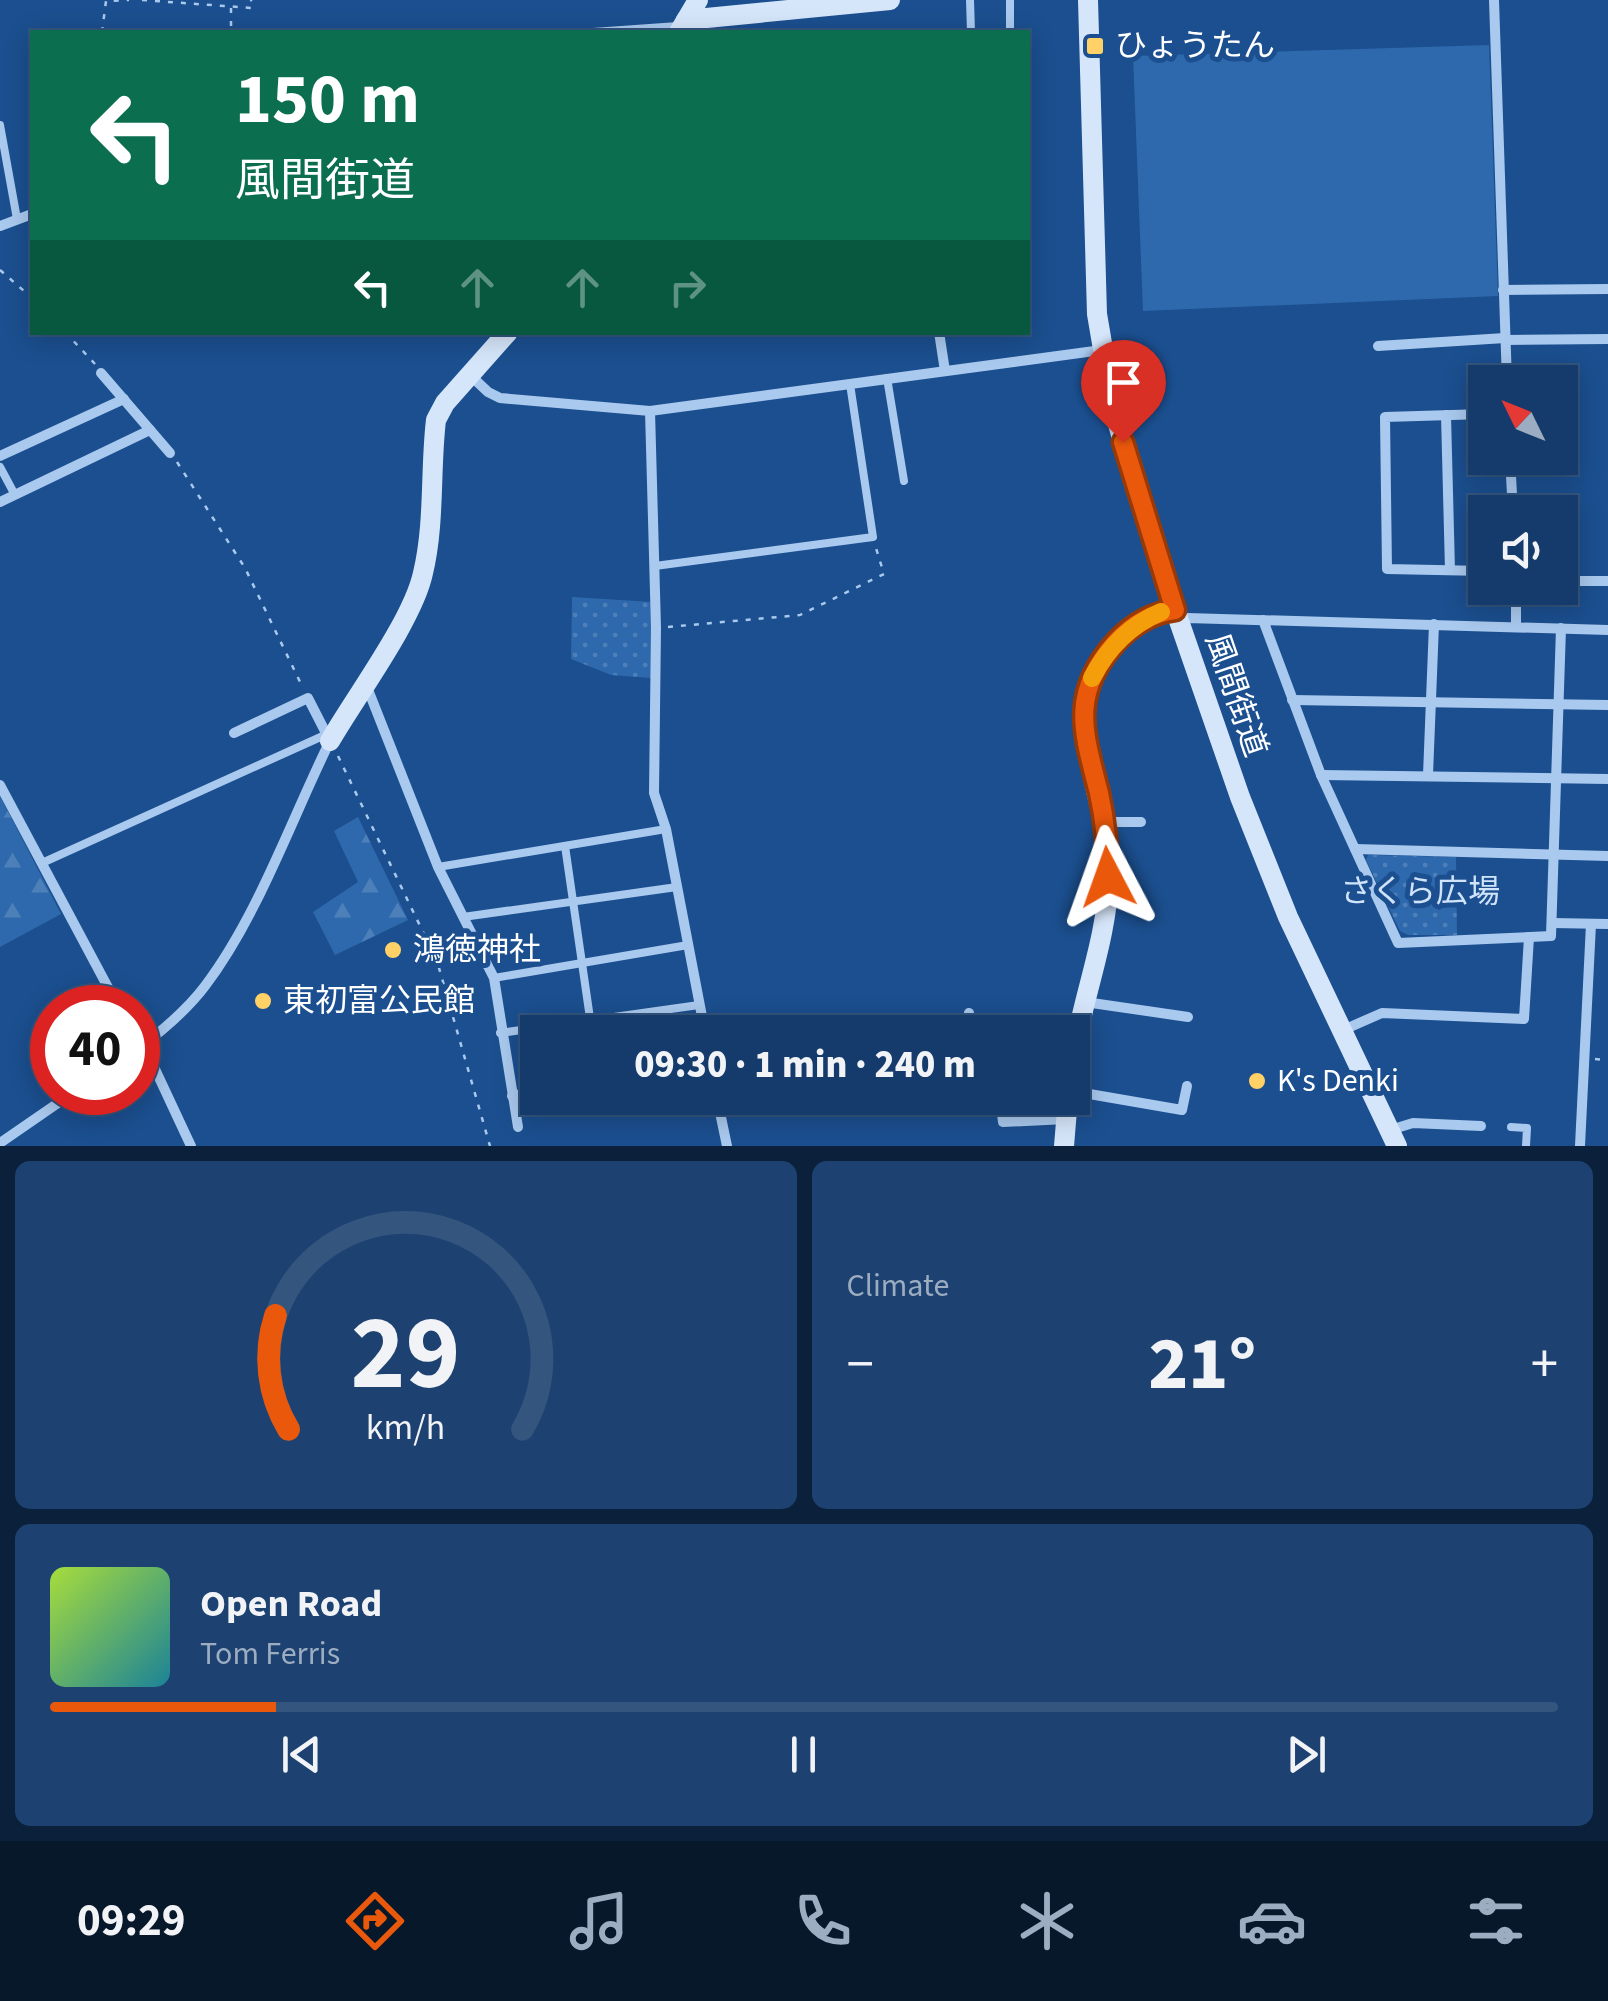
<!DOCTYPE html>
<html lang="en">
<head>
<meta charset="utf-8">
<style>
  :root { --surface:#143b6b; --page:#1d4271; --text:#f1f3f6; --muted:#9dadc1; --line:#33557e; --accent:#ea580c }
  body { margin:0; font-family:"Source Sans 3","Noto Sans JP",sans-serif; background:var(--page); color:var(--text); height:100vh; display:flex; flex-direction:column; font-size:38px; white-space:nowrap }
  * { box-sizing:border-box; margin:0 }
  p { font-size:32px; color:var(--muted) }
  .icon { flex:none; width:55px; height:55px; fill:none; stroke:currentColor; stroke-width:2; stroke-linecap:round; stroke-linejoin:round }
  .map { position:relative; height:1146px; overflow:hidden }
  .drawer { display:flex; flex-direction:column; gap:15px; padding:15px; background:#0b203b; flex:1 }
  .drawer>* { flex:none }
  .guide { position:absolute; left:30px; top:30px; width:1000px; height:305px; border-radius:0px; box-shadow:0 5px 25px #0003,0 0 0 2px var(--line); background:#0b6e4f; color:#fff; overflow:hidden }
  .needle { width:65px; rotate:313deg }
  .controls { position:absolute; left:1468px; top:365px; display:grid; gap:20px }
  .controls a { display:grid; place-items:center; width:110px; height:110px; border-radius:0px; background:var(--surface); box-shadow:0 5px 25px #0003,0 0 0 2px var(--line); font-size:50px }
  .speed { position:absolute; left:30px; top:985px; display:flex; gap:20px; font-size:50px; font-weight:700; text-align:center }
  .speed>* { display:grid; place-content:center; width:130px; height:130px; border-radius:50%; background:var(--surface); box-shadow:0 5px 25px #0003,0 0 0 2px var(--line); line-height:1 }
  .speed .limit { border:15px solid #d22; background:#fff; color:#111 }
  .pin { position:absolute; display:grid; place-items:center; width:85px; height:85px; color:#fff; margin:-102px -42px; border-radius:50% 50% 50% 0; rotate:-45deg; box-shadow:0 0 10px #0007 }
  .pin .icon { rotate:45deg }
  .me { position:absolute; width:110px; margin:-55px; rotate:356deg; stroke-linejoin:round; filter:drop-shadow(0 0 8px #0008) }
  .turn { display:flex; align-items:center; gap:35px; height:210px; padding:0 40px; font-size:45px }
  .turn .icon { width:130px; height:130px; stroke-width:2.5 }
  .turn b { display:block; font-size:70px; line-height:85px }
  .lanes { display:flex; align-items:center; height:95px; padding:0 40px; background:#0003; justify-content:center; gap:50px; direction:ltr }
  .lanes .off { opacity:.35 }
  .big { font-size:75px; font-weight:800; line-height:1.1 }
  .drawer .tile { flex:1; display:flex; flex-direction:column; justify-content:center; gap:15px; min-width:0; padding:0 35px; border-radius:15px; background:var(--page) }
  .drawer .dial { align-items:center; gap:0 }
  .dial svg { height:260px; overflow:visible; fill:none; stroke:var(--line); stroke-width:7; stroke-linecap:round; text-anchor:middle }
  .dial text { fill:var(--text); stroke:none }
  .song { display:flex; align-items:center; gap:30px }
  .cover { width:120px; height:120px; border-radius:15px; background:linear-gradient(135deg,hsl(80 70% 55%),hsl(190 70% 35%)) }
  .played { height:10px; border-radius:5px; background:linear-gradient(90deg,var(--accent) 15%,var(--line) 15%) }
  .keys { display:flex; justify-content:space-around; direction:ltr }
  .heat { display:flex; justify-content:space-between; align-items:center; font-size:55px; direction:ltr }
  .drawer .tiles { flex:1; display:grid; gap:15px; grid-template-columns:1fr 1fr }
  .tile:last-child { grid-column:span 2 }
  .trip { position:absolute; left:520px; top:1015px; width:570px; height:100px; border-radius:0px; background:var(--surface); box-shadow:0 5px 25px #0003,0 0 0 2px var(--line); font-weight:800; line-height:100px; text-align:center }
  .tabs { display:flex; height:160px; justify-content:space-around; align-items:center; background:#08182b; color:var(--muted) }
  .tabs .icon { width:70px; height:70px }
  .tabs .active { color:var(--accent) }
  .tabs b { font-size:45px; color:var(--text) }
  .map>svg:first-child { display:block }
</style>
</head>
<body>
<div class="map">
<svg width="1608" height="1146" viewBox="0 0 1608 1146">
  <defs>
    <pattern id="forest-firs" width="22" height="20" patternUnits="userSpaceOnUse" patternTransform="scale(2.5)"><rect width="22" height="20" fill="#2e69ad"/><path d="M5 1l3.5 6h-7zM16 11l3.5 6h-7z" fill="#4d80b9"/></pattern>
    <pattern id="park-dots" width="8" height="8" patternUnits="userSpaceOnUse" patternTransform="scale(2.5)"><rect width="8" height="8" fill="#2e69ad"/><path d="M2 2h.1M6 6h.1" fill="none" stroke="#4d80b9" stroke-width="1.8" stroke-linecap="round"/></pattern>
  </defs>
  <rect width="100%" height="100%" fill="#1b4f8f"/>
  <!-- forest -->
  <g fill="url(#forest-firs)">
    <polygon points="0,796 61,914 0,947"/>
    <polygon points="358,817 408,920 335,955 313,912 358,882 334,831"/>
  </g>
  <!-- park -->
  <g fill="url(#park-dots)">
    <polygon points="572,597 652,602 651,678 611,675 571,659"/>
    <polygon points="1368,855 1456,857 1457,935 1408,935 1400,931 1366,860"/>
  </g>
  <!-- pitch -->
  <polygon fill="#2e69ad" points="1489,45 1498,296 1143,311 1133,56"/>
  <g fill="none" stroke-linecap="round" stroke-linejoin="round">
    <!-- path -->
    <g stroke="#a9c9ee" stroke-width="2.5" stroke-dasharray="5 8" stroke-linecap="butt">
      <polyline points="142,0 252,8 251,0"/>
      <polyline points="231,8 231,32"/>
      <polyline points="102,32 106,1 129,0"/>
      <polyline points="0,270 32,298"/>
      <polyline points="65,332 95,364"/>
      <polyline points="177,462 245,568 302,686"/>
      <polyline points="668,627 800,615 884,574 875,545"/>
      <polyline points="338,756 437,961 490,1146"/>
      <polyline points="1595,1059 1608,1060"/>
    </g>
    <!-- lane -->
    <g stroke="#a9c9ee" stroke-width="8">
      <polyline points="970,0 971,32"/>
      <polyline points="1010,0 1010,32"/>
      <polyline points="593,32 678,26"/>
      <polyline points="0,125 17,219"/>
      <polyline points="887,378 904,481"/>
      <polyline points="0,467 15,495"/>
      <polyline points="655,566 873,537 850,384"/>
      <polyline points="565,846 592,1032"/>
      <polyline points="42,863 325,735"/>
      <polyline points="438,867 666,829"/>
      <polyline points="463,917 677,887"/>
      <polyline points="494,978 688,945"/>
      <polyline points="500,1033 699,1005"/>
      <polyline points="1511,1127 1527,1128 1526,1146"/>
    </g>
    <!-- street -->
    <g stroke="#a9c9ee" stroke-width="10">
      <polyline points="1494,0 1507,382"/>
      <polyline points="0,226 32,214"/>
      <polyline points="1503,290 1608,289"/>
      <polyline points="939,332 945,371"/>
      <polyline points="1505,340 1608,339"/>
      <polyline points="1378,346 1505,338"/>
      <polyline points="101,373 170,453"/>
      <polyline points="470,375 488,392 500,398 650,411 1102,350"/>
      <polyline points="650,411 656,628 654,793 666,829 705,1032"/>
      <polyline points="1485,414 1385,417 1387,569 1485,571"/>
      <polyline points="1446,415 1450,570"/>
      <polyline points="0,456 124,399"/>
      <polyline points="1510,458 1513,512"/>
      <polyline points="0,502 150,430"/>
      <polyline points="1560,520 1574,521"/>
      <polyline points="1560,581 1608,581"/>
      <polyline points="1516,588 1516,625"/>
      <polyline points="1180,620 1187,618 1608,630"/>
      <polyline points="1263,620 1321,775 1398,943 1551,936 1561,628"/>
      <polyline points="367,687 438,867 494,978 518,1127"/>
      <polyline points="1292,700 1608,705"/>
      <polyline points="1321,775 1608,779"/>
      <polyline points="1428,775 1434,624"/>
      <polyline points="0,785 119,1008"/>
      <polyline points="1104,822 1141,822"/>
      <polyline points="1355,849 1608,856"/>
      <polyline points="1552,923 1608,924"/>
      <polyline points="1085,1002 1188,1017"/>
      <polyline points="969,1013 973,1032"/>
      <polyline points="1341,1031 1382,1013 1524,1019 1529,937"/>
      <polyline points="138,1041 148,1054 191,1146"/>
      <path d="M138 1049C162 1031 187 1010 205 986 258 916 291 820 330 741L308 698 234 733"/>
      <polyline points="1072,1091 1182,1110 1187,1086"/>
      <polyline points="512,1096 538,1091"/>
      <polyline points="717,1098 727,1146"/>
      <polyline points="1000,1098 1003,1122 1066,1119"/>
      <polyline points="1390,1130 1413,1123 1481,1126"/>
      <polyline points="0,1143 74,1092"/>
      <polyline points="1580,1146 1591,924"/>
    </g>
    <!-- secondary -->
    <g stroke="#d6e6fa" stroke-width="20">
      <polyline points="1088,0 1097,314 1112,402 1123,442 1179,621 1240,797 1288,917 1397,1146"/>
      <polyline points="686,20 890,0"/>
      <polyline points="679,32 698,0"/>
      <path d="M330 741C356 696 413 620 423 573 435 523 430 470 436 420L445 403 508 332"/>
      <path d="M1072 1064C1081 1001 1107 941 1109 876 1111 793 1050 715 1116 642 1132 625 1151 613 1175 610"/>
      <polyline points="1064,1146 1068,1098"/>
    </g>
  </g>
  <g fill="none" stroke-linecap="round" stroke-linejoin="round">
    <defs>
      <path id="route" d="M1108 877C1108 849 1105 821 1099 793 1084 734 1069 694 1116 642 1132 625 1151 613 1175 610L1123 442"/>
    </defs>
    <!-- route casing -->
    <use href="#route" stroke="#983908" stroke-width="25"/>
    <!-- route -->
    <use href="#route" stroke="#ea580c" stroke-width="18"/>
    <!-- slow -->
    <path stroke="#f59e0b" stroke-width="18" d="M1092 678C1108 647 1130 625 1161 612"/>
  </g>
  <!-- markers -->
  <g fill="#ffd166" stroke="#1b4f8f" stroke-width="4">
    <rect x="1085" y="36" width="20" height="20" rx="5"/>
    <circle cx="393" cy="950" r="10"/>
    <circle cx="263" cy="1001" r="10"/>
    <circle cx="1257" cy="1081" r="10"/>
  </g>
  <g text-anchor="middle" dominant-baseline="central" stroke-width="10" stroke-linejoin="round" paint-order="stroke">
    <!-- poi labels -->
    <g font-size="32" fill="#fff" stroke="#1b4f8f" text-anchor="start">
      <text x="1115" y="46">ひょうたん</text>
      <text x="413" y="950">鴻徳神社</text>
      <text x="283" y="1001">東初富公民館</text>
      <text x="1277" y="1081">K's Denki</text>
    </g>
    <!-- street labels -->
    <g font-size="32" fill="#fff" stroke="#1b4f8f">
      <text transform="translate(1236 695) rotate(71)">風間街道</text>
    </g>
    <!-- park labels -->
    <g font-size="32" fill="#cfe3fa" stroke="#1b4f8f">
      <text x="1420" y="892">さくら広場</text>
    </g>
  </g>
</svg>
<div class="controls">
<a><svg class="needle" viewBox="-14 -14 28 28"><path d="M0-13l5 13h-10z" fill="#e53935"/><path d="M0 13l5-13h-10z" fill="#9dadc1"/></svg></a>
<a><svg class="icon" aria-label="sound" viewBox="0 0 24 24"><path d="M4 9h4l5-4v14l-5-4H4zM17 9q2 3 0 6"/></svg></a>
</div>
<div class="speed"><div class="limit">40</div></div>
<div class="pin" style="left:1123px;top:442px;background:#d93025"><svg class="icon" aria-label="arrive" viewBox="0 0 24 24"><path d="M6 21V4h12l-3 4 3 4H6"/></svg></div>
<svg class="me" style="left:1108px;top:877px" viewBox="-20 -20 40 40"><path d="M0-17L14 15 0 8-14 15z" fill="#ea580c" stroke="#fff" stroke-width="4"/></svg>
<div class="trip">09:30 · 1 min · 240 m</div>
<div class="guide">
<div class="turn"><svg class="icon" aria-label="left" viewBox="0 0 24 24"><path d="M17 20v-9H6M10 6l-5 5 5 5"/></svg><div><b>150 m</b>風間街道</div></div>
<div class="lanes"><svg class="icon" aria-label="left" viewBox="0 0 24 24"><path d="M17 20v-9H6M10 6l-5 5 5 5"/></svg><svg class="icon off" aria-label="ahead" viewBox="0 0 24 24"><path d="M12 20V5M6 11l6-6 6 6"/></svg><svg class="icon off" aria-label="ahead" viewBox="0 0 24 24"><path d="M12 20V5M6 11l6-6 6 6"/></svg><svg class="icon off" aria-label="right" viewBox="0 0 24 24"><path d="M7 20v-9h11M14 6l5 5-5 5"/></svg></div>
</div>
</div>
<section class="drawer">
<div class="tiles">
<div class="tile dial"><svg viewBox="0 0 100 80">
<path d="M14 69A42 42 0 1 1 86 69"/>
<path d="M14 69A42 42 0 0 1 10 34" stroke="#ea580c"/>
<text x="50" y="56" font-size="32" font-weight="700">29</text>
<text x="50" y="72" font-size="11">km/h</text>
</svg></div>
<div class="tile"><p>Climate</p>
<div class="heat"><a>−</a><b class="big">21°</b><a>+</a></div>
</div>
<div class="tile">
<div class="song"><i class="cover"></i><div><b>Open Road</b><p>Tom Ferris</p></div></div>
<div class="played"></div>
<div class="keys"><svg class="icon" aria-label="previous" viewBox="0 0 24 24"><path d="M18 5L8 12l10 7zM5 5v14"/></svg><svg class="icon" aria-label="pause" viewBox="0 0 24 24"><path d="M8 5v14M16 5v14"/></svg><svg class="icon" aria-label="next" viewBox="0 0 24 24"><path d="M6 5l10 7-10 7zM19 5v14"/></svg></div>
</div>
</div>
</section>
<nav class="tabs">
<b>09:29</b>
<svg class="icon active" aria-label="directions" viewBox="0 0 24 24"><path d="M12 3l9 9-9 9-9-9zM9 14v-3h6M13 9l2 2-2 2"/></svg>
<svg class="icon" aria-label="music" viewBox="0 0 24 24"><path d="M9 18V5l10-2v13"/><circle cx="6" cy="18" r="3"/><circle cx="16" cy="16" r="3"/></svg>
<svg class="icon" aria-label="phone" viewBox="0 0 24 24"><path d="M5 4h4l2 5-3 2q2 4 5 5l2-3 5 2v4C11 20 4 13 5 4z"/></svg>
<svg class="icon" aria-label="climate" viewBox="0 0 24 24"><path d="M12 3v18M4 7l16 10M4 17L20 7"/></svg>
<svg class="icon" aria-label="car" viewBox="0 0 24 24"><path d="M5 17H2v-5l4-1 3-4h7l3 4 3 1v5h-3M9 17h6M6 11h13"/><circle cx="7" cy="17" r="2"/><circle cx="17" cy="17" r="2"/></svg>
<svg class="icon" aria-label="filters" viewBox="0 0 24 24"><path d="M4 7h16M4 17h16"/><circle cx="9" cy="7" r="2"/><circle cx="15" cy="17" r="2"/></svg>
</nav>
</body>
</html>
